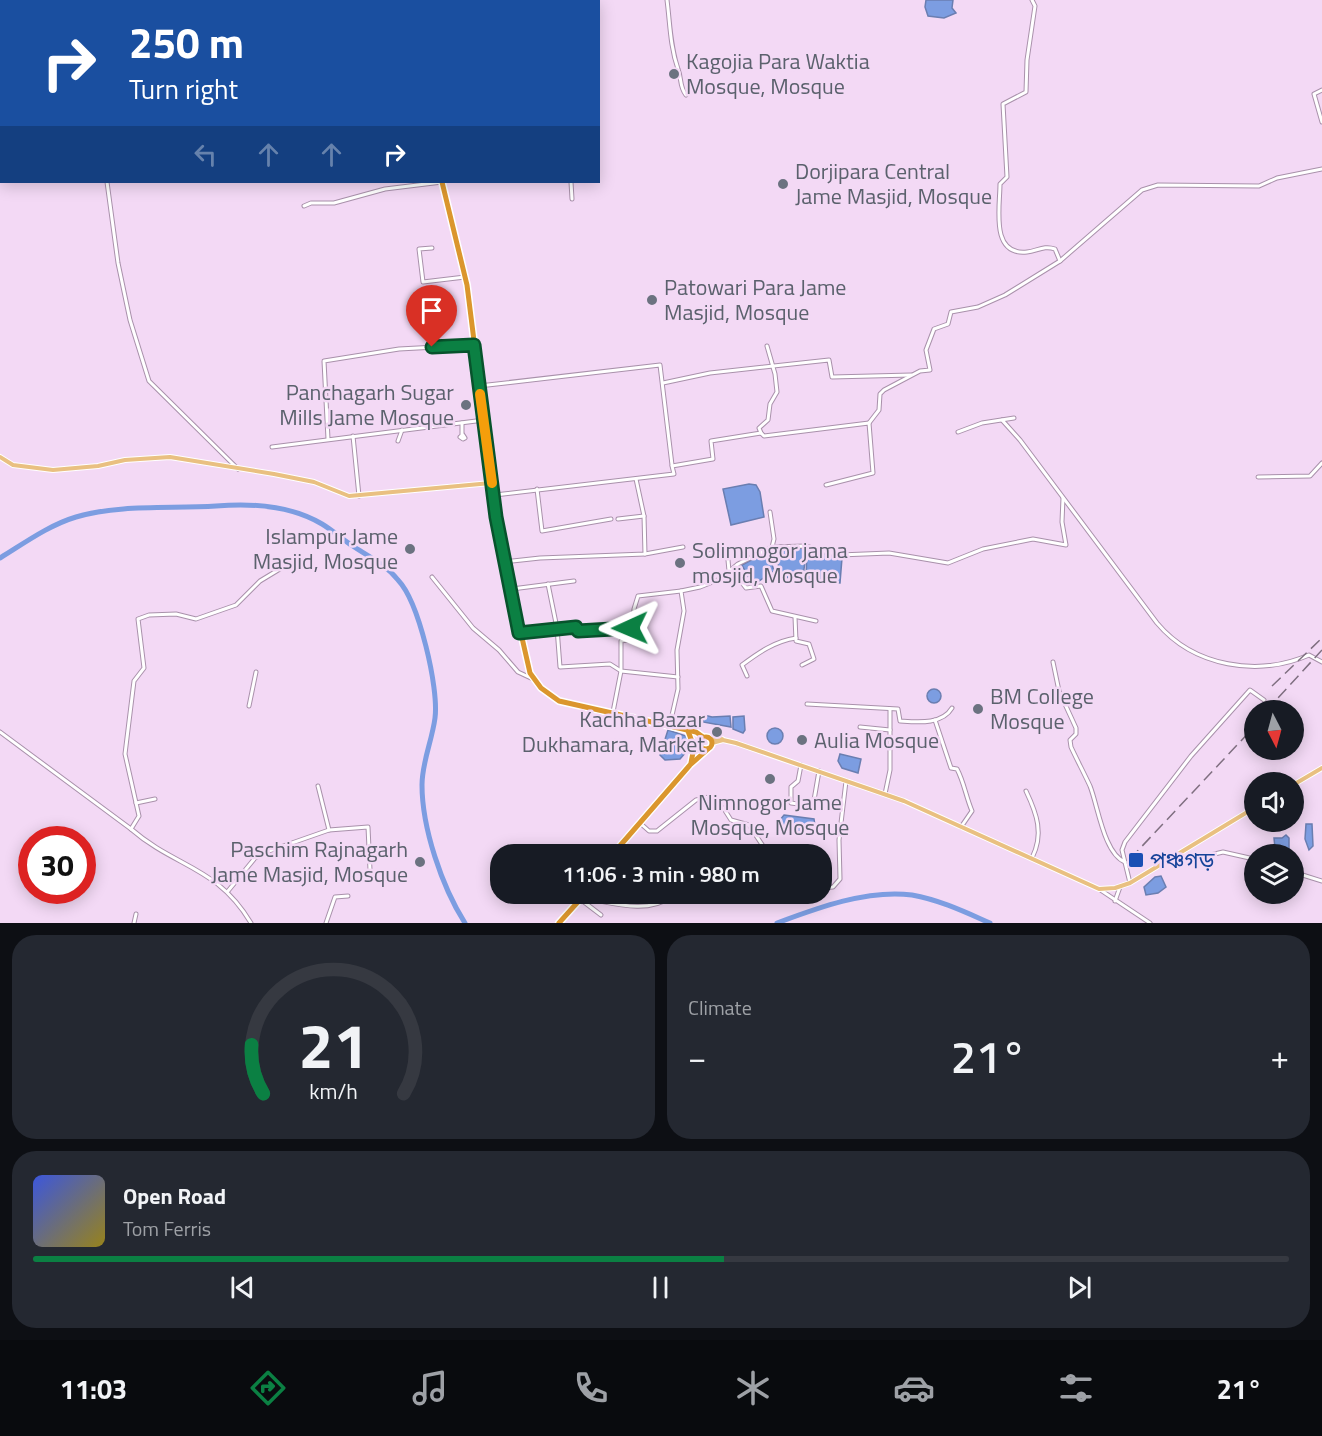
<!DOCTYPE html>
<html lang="en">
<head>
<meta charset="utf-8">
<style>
  :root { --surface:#171b24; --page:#242831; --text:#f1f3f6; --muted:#9ea1a6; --line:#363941; --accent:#0b8043 }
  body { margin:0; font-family:"Titillium Web","Noto Sans Bengali",sans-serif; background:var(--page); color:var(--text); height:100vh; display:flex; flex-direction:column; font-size:22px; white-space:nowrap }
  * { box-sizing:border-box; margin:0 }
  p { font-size:20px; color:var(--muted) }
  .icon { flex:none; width:33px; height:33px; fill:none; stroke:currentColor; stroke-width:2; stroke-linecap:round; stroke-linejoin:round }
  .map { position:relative; height:923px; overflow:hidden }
  .drawer { display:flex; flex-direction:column; gap:12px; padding:12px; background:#0d0f14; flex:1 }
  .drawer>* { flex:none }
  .guide { position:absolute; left:0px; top:0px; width:600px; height:183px; box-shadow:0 3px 15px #0003; background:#1a4fa0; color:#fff; overflow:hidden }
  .needle { width:39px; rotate:174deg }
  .controls { position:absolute; left:1244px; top:700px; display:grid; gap:12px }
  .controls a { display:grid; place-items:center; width:60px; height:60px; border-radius:50%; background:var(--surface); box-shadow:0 3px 15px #0003; font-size:30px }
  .speed { position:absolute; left:18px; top:826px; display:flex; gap:12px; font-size:30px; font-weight:700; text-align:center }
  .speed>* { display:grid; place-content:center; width:78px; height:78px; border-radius:50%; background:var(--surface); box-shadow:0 3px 15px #0003; line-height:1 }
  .speed .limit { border:9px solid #d22; background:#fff; color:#111 }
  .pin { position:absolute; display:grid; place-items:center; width:51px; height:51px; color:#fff; margin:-62px -26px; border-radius:50% 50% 50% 0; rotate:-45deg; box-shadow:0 0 6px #0007 }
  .pin .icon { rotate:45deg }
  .me { position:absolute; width:66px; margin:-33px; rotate:269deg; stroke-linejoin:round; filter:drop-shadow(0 0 4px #0008) }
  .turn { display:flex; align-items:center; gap:21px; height:126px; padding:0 30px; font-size:27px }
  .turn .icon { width:78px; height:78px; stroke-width:2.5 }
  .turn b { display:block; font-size:42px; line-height:51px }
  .lanes { display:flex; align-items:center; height:57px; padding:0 30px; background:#0003; justify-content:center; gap:30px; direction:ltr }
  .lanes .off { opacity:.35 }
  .big { font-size:45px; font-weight:600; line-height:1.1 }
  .drawer .widget { flex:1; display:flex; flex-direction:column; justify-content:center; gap:9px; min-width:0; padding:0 21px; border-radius:24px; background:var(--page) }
  .drawer .dial { align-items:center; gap:0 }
  .dial svg { height:156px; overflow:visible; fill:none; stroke:var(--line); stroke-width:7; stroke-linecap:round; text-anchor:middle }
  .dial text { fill:var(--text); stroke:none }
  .song { display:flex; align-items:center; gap:18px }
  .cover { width:72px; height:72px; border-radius:9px; background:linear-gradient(135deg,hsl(230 70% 55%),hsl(50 70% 35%)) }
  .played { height:6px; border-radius:3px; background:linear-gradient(90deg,var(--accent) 55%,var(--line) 55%) }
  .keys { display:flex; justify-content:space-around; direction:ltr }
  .heat { display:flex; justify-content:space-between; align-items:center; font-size:33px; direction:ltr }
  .drawer .tiles { flex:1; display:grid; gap:12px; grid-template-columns:1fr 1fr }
  .widget:last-child { grid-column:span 2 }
  .trip { position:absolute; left:490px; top:844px; width:342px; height:60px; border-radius:24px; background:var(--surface); box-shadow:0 3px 15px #0003; font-weight:600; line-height:60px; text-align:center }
  .dock { display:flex; height:96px; justify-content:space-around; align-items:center; background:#090b0e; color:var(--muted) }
  .dock .icon { width:42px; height:42px }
  .dock .on { color:var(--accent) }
  .dock b { font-size:27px; color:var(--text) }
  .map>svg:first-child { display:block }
</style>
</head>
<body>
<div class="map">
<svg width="1322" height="923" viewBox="0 0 1322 923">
  <rect width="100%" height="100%" fill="#f3d9f5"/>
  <!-- water -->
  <g fill="#7c9de1" stroke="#6a7eb1" stroke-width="1.5">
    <polygon points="926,0 953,0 952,8 956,13 944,18 928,16 925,7"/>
    <polygon points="749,484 756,485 760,492 764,517 731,525 723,489"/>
    <polygon points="803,548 805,562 803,576 783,578 773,551"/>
    <polygon points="807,550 842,558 840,583 806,580"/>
    <polygon points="768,551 774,571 759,581 751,582 742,565"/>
    <circle cx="934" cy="696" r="7"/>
    <polygon points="704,715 712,717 730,716 731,727 703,722"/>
    <polygon points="744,716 745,730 743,733 733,729 733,717"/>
    <circle cx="775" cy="736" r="8"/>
    <polygon points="668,730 689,737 693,744 680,759 665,760 660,755"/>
    <polygon points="840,754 861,759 858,773 842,768 838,761"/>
    <polygon points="784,815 814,819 816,833 783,830 779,821"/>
    <polygon points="1306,824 1312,824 1313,846 1309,850 1305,839"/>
    <polygon points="1286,835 1289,838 1289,854 1283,855 1282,848 1275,848 1274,838 1282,838"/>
    <polygon points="1161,876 1166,887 1158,893 1146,895 1144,887 1155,877"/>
  </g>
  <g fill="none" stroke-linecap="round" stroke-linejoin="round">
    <!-- river -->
    <g stroke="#7c9de1" stroke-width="5">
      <path d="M0 558C23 544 49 525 76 517 120 504 170 509 216 506 251 503 290 505 322 524 332 530 341 538 351 545 368 556 385 564 398 580 419 602 439 688 435 718 432 741 422 762 422 785 422 828 442 887 465 923"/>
      <path d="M777 923C817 908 868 889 912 895 940 900 965 912 990 923"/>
    </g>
    <defs>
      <g id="minor">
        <polyline points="84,0 84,2"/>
        <polyline points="559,0 559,2"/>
        <path d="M667 0C670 23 670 46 678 69 682 79 679 86 686 95"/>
        <path d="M1032 0 1035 6 1027 60 1026 92 1003 104 1007 177 1000 184C1000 207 990 256 1027 252 1037 251 1044 245 1055 249L1060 261"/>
        <polyline points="1322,90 1314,94 1322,122"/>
        <polyline points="107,182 118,263 130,320 149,381 238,469"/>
        <polyline points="571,182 572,199"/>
        <polyline points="304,206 311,203 334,203 385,189 442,182"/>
        <polyline points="432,248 419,249 423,282 465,277"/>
        <polyline points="663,383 710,373 829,360 832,377 911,375"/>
        <polyline points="479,386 660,365 672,465"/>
        <path d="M1002 420 1020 440 1157 623C1194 667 1258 677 1309 655L1322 662"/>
        <polyline points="462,423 462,435"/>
        <polyline points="869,423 879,410 880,394 884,390 920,371 930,370 926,350 934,329 948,324 951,312 978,307 1005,295 1060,261 1142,190 1158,185 1259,186 1277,178 1322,169"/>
        <polyline points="958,432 982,423 1014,418"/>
        <polyline points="761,433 759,428 768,420 770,404 777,392 775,374 767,346"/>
        <polygon points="463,435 465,438 463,439 460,437"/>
        <polyline points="353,436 359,496"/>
        <polyline points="328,439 324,361 399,349 474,345"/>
        <polyline points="398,441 402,430"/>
        <polyline points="272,447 484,420"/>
        <polyline points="1258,477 1310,476 1322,463"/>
        <polyline points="537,489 542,531 611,519"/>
        <polyline points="495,495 674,474 672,466 713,459 711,441 761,433 764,436 869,423 873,473 826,485"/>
        <polyline points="770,512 774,539 772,547"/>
        <polyline points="618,519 644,516"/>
        <polyline points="645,554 683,547"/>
        <polyline points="702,556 727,549 729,571"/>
        <polyline points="504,562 540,558 645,554 644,516 636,479"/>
        <polyline points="732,570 746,588 761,586 772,611 816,621"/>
        <polyline points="432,577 473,628 499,650 518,672 533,679"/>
        <polyline points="548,584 557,628 576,628 578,631 630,629 633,624 634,609 638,596 681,591"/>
        <polyline points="512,589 574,581"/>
        <polyline points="795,617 796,641 809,644 814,659 802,665"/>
        <polyline points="633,626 634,639 621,641 621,671 678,677"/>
        <polyline points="520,633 557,628 560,667 610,664 621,671 613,712"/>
        <path d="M1053 662 1059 691 1076 728V734L1070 740 1071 747C1077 760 1084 773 1090 786 1098 806 1104 854 1125 862"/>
        <path d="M747 676 742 665C758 653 775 641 796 638"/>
        <path d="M807 704 898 709 900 721C917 722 942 725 952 708"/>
        <polyline points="249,706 256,672"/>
        <path d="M935 720 951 768 957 769C964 782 966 797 972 811L961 827"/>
        <polyline points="670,724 678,689 677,650 684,611 681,591 700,587 720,579 738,564 772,547 805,546 840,555 889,553 948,563 983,549 1033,539 1066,545 1062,522 1063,498"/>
        <polyline points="860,727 890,730"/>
        <polyline points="0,732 131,829"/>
        <polyline points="801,765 798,781 791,787 791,803 813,806 819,771"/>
        <polyline points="318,786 329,830"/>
        <path d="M1026 791C1037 814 1044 834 1032 858"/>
        <polyline points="885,794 890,770 890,709"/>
        <polyline points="136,803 155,799"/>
        <polyline points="640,823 649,831 657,831 696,800 709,797 724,809 731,820 749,825 769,855"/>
        <polyline points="1168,861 1181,862 1223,852 1254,859"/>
        <polyline points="1293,872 1322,881"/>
        <polyline points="1130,883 1122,850 1125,842 1191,756 1250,690 1264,700"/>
        <polyline points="822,888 833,887 840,879 839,840 846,781"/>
        <polyline points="1099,889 1150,923"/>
        <polyline points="228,891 255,858 269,851 329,830 368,827 370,870"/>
        <path d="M583 898C610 902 646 915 671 897"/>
        <polyline points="580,899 601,915"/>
        <polyline points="1115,901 1120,887"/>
        <polyline points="134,923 136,914"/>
        <path d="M251 923C217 866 176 868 131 829L139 816 125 754 134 681 144 668 138 619 149 615 176 614 196 619 236 605 260 581 288 564"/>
        <polyline points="326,923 335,897 348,896"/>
      </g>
      <g id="major">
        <polyline points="0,457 13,465 53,470 98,466 125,460 170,457 274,474 314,482 349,496 491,483"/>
        <polyline points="711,739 722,739"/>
        <polyline points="712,743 723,740 736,743 904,801 1099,889 1115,888 1130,883 1254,808"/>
        <polyline points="1293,785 1322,768"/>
      </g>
      <g id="highway">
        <polyline points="396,0 396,2"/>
        <polyline points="442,182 467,285 498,532 530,673 541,688 559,701 696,732 703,737"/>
        <polyline points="688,731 694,747 691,763"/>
        <circle cx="706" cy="743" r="6"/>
        <polyline points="612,855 690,765 708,749"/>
        <polyline points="559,923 585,894"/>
      </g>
    </defs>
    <!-- minor casing -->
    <use href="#minor" stroke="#a991ab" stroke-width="5"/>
    <!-- major casing -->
    <use href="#major" stroke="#fff" stroke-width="6"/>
    <!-- highway casing -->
    <use href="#highway" stroke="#fff" stroke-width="8"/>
    <!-- minor -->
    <use href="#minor" stroke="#fff" stroke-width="3"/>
    <!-- major -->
    <use href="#major" stroke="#e9c081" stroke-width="4"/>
    <!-- highway -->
    <use href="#highway" stroke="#db962d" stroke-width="5"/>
    <!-- rail -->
    <g stroke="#7f6f80" stroke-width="1.5" stroke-dasharray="12 6" stroke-linecap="butt">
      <polyline points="1272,686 1322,638"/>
      <polyline points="1266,711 1322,650"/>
      <polyline points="1130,859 1254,727"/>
    </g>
  </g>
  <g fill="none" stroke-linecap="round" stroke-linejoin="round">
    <defs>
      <polyline id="route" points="432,347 474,345 496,517 519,633 576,627 578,631 630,628"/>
    </defs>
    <!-- route casing -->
    <use href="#route" stroke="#07532c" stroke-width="15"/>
    <!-- route -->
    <use href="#route" stroke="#0b8043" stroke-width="10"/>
    <!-- slow -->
    <polyline stroke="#f59e0b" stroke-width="10" points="480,394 492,483"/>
  </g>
  <!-- markers -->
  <g fill="#6b7280" stroke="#f3d9f5" stroke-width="2">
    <circle cx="674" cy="74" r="6"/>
    <circle cx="783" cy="184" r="6"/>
    <circle cx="652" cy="300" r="6"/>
    <circle cx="466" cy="405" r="6"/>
    <circle cx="410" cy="549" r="6"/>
    <circle cx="680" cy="563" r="6"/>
    <circle cx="978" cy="709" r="6"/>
    <circle cx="717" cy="732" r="6"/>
    <circle cx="802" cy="740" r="6"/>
    <circle cx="770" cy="779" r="6"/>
    <circle cx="420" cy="862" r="6"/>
  </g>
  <rect fill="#1a4fb4" stroke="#f3d9f5" stroke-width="2" x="1128" y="852" width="16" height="16" rx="3"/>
  <g text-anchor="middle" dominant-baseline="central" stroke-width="5" stroke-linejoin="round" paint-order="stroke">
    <!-- worship labels -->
    <g font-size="22" fill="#5b616d" stroke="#f3d9f5" text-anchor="start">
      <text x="686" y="61">Kagojia Para Waktia<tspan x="686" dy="25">Mosque, Mosque</tspan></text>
      <text x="795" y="171">Dorjipara Central<tspan x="795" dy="25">Jame Masjid, Mosque</tspan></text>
      <text x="664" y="287">Patowari Para Jame<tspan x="664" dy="25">Masjid, Mosque</tspan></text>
      <text x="454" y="392" text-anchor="end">Panchagarh Sugar<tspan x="454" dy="25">Mills Jame Mosque</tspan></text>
      <text x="398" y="536" text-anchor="end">Islampur Jame<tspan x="398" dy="25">Masjid, Mosque</tspan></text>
      <text x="692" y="550">Solimnogor jama<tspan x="692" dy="25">mosjid, Mosque</tspan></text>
      <text x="990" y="696">BM College<tspan x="990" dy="25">Mosque</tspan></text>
      <text x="705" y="719" text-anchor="end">Kachha Bazar<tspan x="705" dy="25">Dukhamara, Market</tspan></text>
      <text x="814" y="740">Aulia Mosque</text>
      <text x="770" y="802" text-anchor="middle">Nimnogor Jame<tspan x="770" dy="25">Mosque, Mosque</tspan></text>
      <text x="408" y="849" text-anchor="end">Paschim Rajnagarh<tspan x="408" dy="25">Jame Masjid, Mosque</tspan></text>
    </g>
    <!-- transit labels -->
    <g font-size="22" fill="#164399" stroke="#f3d9f5" text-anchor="start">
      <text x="1150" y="860">পঞ্চগড়</text>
    </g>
  </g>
</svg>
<div class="controls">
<a><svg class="needle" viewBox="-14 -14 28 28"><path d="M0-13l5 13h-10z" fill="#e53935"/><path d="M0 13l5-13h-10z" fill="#9ea1a6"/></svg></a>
<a><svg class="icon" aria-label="sound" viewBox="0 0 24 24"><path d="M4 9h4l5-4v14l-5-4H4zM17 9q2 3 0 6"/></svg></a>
<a><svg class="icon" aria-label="layers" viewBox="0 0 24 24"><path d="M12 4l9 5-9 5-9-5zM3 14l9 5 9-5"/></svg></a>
</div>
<div class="speed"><div class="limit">30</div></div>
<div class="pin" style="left:432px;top:347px;background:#d93025"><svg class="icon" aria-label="arrive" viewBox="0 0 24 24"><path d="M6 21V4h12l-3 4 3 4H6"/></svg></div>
<svg class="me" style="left:630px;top:628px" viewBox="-20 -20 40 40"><path d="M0-17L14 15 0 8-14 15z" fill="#0b8043" stroke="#fff" stroke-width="4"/></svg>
<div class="trip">11:06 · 3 min · 980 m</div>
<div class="guide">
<div class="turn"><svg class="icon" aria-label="right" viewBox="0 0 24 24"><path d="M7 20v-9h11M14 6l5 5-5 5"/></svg><div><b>250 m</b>Turn right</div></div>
<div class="lanes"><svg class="icon off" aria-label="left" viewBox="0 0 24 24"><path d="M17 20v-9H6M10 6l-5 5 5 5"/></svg><svg class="icon off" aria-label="ahead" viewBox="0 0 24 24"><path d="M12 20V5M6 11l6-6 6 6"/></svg><svg class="icon off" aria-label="ahead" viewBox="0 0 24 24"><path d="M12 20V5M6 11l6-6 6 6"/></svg><svg class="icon" aria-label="right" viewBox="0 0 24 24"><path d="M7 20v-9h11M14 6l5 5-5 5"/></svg></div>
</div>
</div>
<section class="drawer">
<div class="tiles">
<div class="widget dial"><svg viewBox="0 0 100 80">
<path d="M14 69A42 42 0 1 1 86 69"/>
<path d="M14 69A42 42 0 0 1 8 44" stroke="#0b8043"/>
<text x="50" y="56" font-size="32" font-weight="700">21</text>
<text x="50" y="72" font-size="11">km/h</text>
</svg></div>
<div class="widget"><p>Climate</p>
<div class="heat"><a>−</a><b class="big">21°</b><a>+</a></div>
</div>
<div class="widget">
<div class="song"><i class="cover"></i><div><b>Open Road</b><p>Tom Ferris</p></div></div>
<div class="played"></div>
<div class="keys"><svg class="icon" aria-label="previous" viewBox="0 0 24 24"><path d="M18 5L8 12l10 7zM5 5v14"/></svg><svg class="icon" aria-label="pause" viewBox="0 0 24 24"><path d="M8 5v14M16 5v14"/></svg><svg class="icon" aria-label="next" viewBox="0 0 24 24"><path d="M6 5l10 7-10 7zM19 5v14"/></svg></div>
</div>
</div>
</section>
<nav class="dock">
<b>11:03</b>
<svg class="icon on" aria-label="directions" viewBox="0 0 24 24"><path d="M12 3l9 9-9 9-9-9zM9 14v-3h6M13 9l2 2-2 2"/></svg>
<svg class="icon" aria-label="music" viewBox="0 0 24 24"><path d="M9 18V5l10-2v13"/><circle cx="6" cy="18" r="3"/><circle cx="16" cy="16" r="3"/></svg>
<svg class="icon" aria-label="phone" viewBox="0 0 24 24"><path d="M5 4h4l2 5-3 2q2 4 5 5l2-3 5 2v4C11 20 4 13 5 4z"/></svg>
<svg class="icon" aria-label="climate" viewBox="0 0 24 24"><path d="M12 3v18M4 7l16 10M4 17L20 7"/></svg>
<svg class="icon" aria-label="car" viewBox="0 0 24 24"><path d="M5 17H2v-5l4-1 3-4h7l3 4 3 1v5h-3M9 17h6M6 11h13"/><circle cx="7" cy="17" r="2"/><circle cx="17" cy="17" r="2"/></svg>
<svg class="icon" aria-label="filters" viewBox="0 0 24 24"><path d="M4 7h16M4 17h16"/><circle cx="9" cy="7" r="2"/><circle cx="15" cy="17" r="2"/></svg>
<b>21°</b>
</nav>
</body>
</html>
